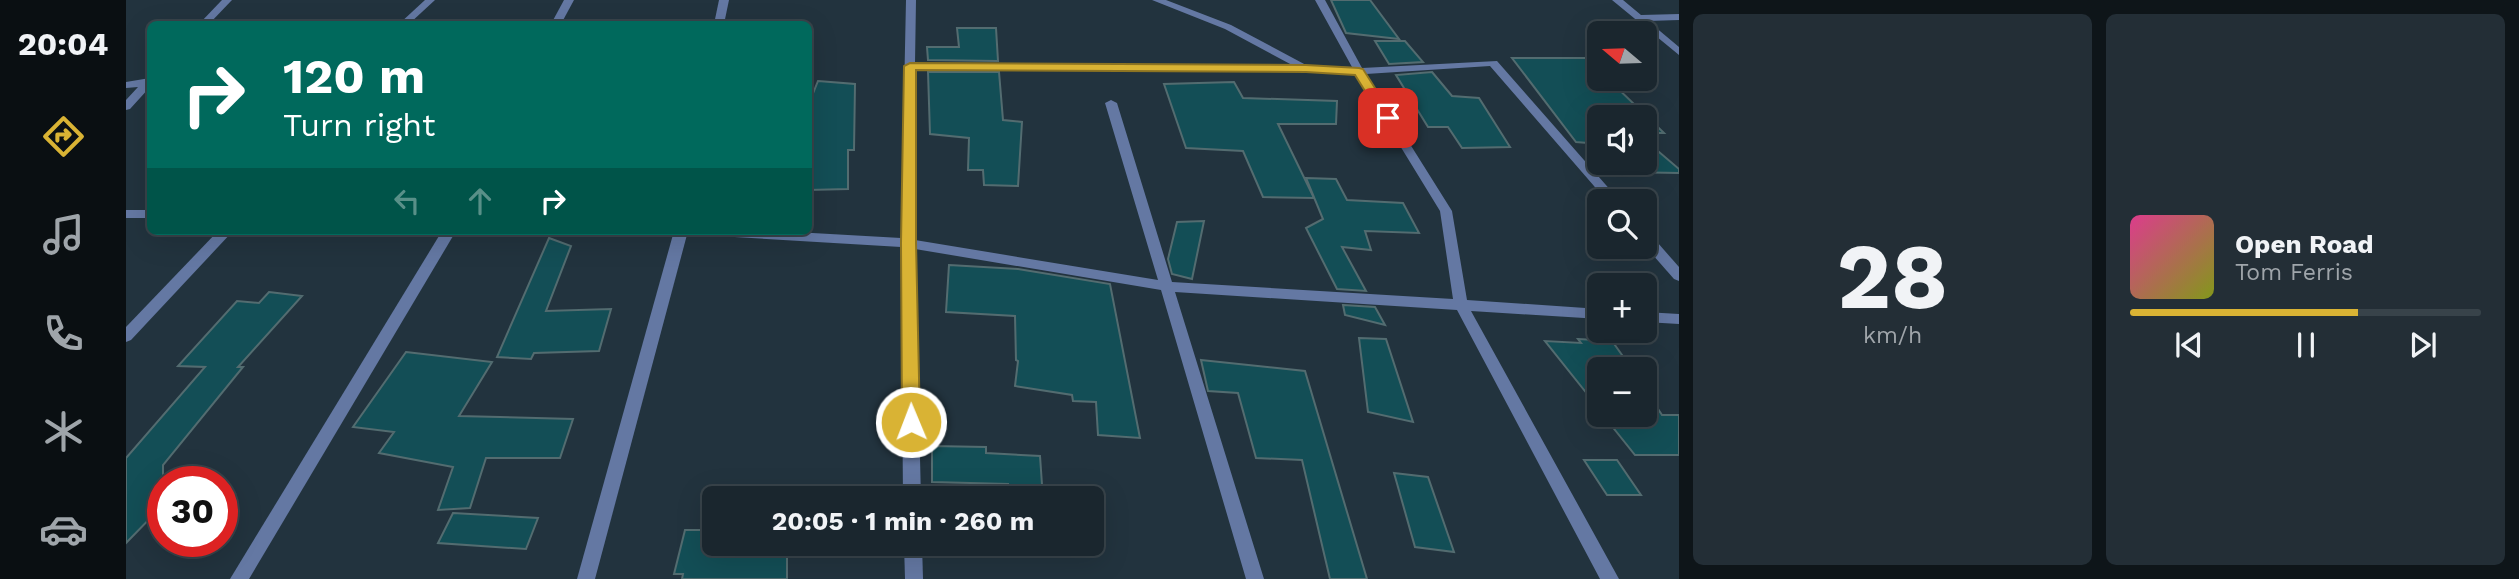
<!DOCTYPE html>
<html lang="en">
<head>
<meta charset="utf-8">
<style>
  :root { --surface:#1a262e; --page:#232e36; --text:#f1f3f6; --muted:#9fa5aa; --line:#38434a; --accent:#d9b334 }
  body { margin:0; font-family:"Work Sans",sans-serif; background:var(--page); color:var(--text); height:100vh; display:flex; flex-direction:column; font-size:26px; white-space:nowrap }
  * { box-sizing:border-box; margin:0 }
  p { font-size:23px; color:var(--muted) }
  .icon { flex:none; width:38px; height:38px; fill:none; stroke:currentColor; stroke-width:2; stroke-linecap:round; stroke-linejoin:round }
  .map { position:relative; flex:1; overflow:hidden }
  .panel { display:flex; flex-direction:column; gap:14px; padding:14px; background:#0e1519; width:840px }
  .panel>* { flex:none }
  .banner { position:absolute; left:21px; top:21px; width:665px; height:214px; border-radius:10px; box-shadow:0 7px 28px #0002,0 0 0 2px var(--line); background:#00695c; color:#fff; overflow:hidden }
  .needle { width:46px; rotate:289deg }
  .buttons { position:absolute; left:1461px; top:21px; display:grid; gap:14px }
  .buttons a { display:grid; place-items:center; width:70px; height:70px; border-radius:10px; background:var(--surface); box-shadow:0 7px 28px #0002,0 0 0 2px var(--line); font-size:35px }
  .speed { position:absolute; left:21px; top:466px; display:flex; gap:14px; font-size:35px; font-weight:700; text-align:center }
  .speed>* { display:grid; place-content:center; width:91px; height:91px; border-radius:50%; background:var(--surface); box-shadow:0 7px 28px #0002,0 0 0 2px var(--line); line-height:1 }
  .speed .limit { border:10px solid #d22; background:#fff; color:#111 }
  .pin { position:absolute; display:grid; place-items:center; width:60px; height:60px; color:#fff; margin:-30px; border-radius:14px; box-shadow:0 4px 10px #0006 }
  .me { position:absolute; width:77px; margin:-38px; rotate:359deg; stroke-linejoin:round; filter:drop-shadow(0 0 5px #0008) }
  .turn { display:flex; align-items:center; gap:24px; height:147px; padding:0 21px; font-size:32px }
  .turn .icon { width:91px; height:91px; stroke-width:2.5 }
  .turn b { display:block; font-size:49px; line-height:60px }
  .lanes { display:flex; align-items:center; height:66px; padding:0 21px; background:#0003; justify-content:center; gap:35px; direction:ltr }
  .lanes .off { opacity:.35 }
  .panel .widget { flex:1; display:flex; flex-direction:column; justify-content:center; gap:10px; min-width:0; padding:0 24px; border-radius:10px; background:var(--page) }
  .panel .dial { align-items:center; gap:0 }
  .dial b { font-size:91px; line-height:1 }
  .song { display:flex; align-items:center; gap:21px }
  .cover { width:84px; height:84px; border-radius:10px; background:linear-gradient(135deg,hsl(330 70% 55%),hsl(70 70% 35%)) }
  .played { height:7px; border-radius:4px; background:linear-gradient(90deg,var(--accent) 65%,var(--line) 65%) }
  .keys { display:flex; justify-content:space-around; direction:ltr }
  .panel .tiles { flex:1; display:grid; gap:14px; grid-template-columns:repeat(2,1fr) }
  .trip { position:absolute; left:576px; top:486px; width:402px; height:70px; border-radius:10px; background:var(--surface); box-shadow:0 7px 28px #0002,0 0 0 2px var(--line); font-weight:700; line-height:70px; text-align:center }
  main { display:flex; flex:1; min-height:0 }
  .tab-bar { display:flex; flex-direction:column; width:126px; justify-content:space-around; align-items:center; background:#0a0f12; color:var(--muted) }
  .tab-bar .icon { width:49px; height:49px }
  .tab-bar .active { color:var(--accent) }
  .tab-bar b { font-size:32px; color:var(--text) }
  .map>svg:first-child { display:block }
</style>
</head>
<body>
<main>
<nav class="tab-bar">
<b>20:04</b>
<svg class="icon active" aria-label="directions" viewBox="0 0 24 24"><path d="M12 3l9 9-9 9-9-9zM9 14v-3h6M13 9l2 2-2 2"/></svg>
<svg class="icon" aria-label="music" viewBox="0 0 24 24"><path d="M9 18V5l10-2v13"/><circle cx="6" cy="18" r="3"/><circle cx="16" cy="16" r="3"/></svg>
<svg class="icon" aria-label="phone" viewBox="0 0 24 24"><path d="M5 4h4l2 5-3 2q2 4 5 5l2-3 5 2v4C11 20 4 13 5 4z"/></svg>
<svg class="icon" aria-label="climate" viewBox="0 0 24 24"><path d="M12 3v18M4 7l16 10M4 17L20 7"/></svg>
<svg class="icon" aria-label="car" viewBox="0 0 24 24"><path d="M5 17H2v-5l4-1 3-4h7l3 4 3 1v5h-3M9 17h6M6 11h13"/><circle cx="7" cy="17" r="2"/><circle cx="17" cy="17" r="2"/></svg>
</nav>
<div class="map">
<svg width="1553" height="579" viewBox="0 0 1553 579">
  <rect width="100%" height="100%" fill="#22333e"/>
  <!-- building -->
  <g fill="#134e56" stroke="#536c70" stroke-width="2">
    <polygon points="1205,0 1244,0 1273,39 1220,33"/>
    <polygon points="831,28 870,28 872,61 802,60 801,47 833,47"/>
    <polygon points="1249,41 1279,41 1297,62 1263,64"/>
    <polygon points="1386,58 1474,58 1474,79 1482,79 1538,133 1519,133 1519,117 1474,117 1474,144 1450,142"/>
    <polygon points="802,72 873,72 877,120 896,122 892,186 858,185 857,170 842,170 843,138 804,134"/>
    <polygon points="1306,72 1326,96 1353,98 1384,147 1336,148 1322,127 1302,127 1270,75"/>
    <polygon points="692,81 729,84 728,150 722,150 722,189 682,190 682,106"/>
    <polygon points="1108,82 1117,98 1211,101 1210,124 1152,124 1188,198 1137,197 1117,151 1060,148 1038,84"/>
    <polygon points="1519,140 1553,169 1553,173 1498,172 1490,163 1519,163"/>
    <polygon points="1180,178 1210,179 1221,200 1277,203 1293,233 1239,231 1245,250 1216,247 1240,291 1211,289 1180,228 1197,219"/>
    <polygon points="1078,221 1066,279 1046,274 1042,259 1051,222"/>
    <polygon points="423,238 445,246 420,311 485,309 473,351 408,353 405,359 371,357"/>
    <polygon points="823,265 892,269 984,284 1014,438 972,435 970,402 947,401 946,395 889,386 892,361 890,360 889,316 820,312"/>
    <polygon points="143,292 176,296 112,367 117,367 37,465 37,505 0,543 0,458 79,367 52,366 111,301 133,303"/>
    <polygon points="1217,305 1249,307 1259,325 1219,315"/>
    <polygon points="1233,338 1260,339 1287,422 1242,412"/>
    <polygon points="1452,339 1486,341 1506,369 1474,369 1474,410 1419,341 1455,343"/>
    <polygon points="280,352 366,362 333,416 447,419 434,458 360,458 344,508 312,510 327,467 253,453 268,432 227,427"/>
    <polygon points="1075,360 1179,371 1241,579 1204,579 1176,460 1130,458 1112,393 1082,391"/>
    <polygon points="1519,389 1536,415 1553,415 1553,455 1509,455 1477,415 1519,415"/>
    <polygon points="806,446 860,447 860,453 914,456 917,499 882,499 882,484 806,482"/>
    <polygon points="1458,460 1491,460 1515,495 1481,495"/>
    <polygon points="1268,473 1302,477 1328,552 1289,547"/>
    <polygon points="327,513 412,518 400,549 312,543"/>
    <polygon points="559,530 586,530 583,544 661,544 661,579 556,579 557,574 548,574"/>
  </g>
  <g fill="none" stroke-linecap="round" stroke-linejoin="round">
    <!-- minor -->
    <g fill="#6478a3" fill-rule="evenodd">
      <polygon points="96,0 106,0 83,24 73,24"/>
      <polygon points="299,0 309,0 283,24 273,24"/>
      <polygon points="438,0 448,0 435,24 425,24"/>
      <polygon points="593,0 603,0 598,24 588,24"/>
      <path d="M780 0H790L789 63 1166 65 1099 29 1026 0H1040L1105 25 1180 65 1226 67 1189 0H1199L1236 68 1371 61 1494 201H1481L1364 66 1240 74 1326 211 1341 300 1474 309V319L1345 311 1493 579H1474L1331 310 1049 292 1138 579H1120L1035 290 789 249 795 499H777L775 247 575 235 568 231H651L775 238ZM789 69 1180 71 1230 74 1314 211 1327 299 1046 282 991 103 985 100 979 103 1032 280 789 240Z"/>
      <polygon points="1486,0 1497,0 1515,15 1553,14 1553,20 1522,21 1553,47 1553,55"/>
      <polygon points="24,78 24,87 4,109 0,110 0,100 12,87 0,88 0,82"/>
      <rect x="0" y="210" width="24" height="8"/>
      <polygon points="92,231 107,231 5,340 0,342 0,327"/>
      <polygon points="316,231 330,231 123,579 104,579"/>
      <polygon points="548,231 562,231 469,579 451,579"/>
      <polygon points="1519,233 1524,234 1553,267 1553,281 1548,279 1519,246"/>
      <polygon points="1519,312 1553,314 1553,324 1519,322"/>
      <polygon points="778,544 796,544 797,579 779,579"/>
    </g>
  </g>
  <!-- route -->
  <polygon fill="#d9b334" stroke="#8d7422" stroke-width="2" points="784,63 1180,65 1233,68 1237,69 1268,118 1266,120 1257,120 1229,75 1180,72 790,70 790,243 794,422 792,427 785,430 779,427 776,422 775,243 778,66"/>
</svg>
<div class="buttons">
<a><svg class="needle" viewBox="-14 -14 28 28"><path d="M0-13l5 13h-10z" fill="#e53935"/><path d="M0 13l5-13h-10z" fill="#9fa5aa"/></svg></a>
<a><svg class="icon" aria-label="sound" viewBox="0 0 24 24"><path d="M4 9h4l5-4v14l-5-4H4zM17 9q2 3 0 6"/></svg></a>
<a><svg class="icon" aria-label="search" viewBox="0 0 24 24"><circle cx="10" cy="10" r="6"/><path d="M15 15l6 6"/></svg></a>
<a>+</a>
<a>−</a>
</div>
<div class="speed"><div class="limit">30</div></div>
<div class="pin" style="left:1262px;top:118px;background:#d93025"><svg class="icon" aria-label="arrive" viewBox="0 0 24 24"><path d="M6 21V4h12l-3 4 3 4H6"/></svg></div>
<svg class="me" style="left:785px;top:422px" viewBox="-20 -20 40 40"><circle r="17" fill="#d9b334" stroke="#fff" stroke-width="3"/><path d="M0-11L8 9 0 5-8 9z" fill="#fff"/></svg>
<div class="trip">20:05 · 1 min · 260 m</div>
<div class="banner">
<div class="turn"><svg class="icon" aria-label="right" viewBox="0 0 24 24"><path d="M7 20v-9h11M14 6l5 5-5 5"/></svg><div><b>120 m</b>Turn right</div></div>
<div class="lanes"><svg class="icon off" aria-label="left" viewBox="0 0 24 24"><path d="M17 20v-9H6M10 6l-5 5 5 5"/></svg><svg class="icon off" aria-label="ahead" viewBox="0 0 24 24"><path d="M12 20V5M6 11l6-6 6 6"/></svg><svg class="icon" aria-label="right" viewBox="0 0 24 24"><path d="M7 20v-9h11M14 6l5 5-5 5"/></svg></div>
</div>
</div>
<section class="panel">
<div class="tiles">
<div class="widget dial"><b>28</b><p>km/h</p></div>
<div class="widget">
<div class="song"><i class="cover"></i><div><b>Open Road</b><p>Tom Ferris</p></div></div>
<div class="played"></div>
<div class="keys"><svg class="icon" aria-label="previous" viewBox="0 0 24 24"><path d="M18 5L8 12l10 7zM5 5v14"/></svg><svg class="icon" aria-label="pause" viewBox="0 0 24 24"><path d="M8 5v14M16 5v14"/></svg><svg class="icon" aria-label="next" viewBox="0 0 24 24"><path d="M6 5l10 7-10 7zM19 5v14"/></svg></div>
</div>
</div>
</section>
</main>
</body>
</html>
